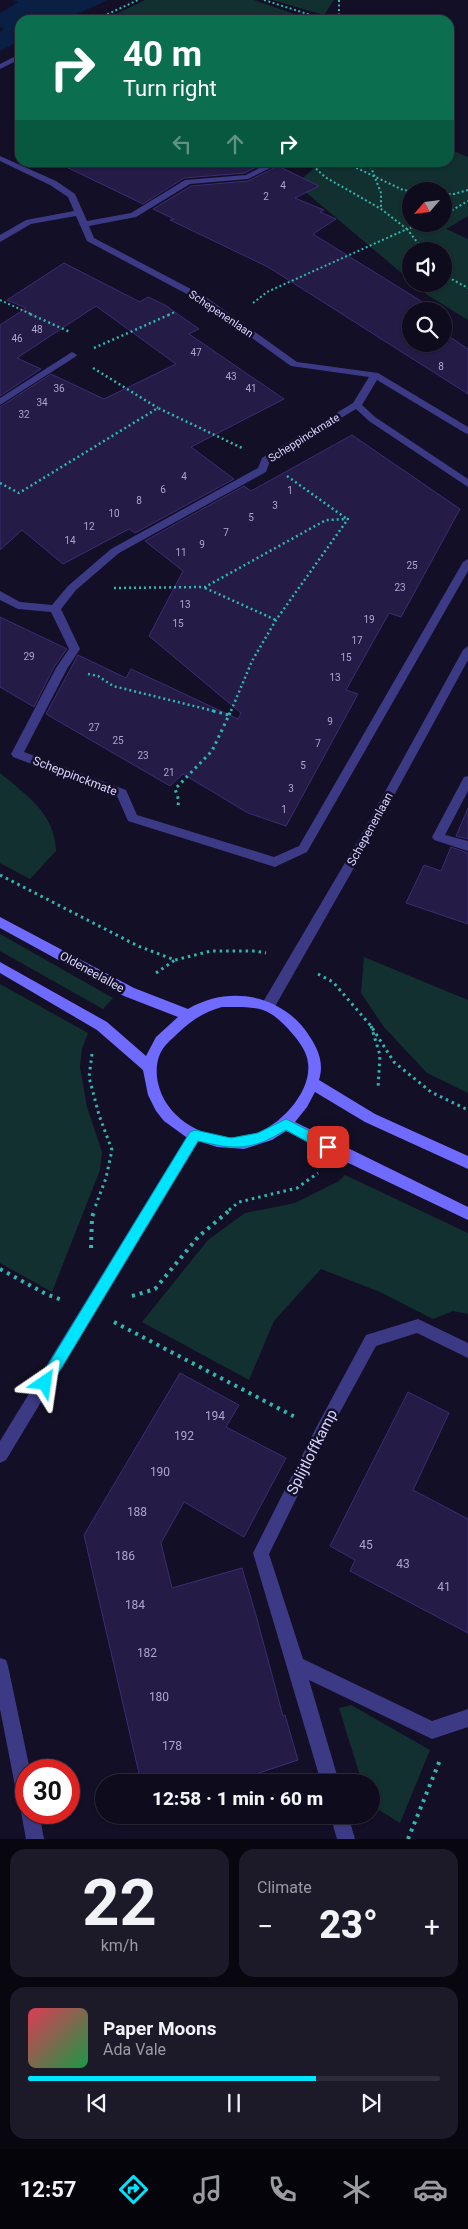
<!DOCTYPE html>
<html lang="en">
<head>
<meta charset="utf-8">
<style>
  :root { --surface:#0e0b1c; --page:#1c1929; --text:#f1f3f6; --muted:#9b9ba3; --line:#2e2b3b; --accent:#00e5ff }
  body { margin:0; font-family:Roboto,sans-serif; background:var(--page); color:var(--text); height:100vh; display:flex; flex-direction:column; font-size:19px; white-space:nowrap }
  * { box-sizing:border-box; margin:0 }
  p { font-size:16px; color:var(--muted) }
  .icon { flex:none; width:28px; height:28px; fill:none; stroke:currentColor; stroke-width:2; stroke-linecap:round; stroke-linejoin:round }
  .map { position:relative; height:1839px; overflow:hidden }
  .sheet { display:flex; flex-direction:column; gap:10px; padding:10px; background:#08060f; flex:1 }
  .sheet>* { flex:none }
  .banner { position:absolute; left:15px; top:15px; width:439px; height:152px; border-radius:15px; box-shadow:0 1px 4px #0004,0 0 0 1px var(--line); background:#0b6e4f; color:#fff; overflow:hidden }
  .needle { width:32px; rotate:242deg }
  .buttons { position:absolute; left:402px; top:182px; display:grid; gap:10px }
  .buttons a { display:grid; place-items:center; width:50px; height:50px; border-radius:50%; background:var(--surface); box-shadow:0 1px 4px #0004,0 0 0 1px var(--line); font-size:25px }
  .speed { position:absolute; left:15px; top:1759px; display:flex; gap:10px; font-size:25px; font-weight:700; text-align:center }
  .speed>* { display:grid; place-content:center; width:65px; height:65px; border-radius:50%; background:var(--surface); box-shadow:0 1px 4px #0004,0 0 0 1px var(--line); line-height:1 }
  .speed .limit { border:8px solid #d22; background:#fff; color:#111 }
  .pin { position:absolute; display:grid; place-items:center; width:42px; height:42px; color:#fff; margin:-21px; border-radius:10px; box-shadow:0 2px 8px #0006 }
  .me { position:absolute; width:55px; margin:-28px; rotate:32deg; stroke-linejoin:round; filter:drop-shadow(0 0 4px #0008) }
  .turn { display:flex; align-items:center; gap:18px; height:105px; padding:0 25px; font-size:22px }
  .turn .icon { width:65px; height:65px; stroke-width:2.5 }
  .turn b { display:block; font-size:35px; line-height:42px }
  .lanes { display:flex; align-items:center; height:48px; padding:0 25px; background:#0003; justify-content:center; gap:25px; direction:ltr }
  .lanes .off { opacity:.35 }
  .big { font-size:38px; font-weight:800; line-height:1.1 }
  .sheet .card { flex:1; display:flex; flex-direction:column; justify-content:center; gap:8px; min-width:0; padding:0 18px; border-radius:15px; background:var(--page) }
  .sheet .dial { align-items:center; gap:0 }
  .dial b { font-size:65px; line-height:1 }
  .song { display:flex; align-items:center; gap:15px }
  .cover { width:60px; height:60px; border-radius:8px; background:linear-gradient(135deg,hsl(350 70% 55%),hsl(140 70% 35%)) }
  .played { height:5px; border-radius:2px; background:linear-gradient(90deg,var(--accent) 70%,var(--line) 70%) }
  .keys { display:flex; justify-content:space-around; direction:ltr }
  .heat { display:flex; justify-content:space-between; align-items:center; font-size:28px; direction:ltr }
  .sheet .tiles { flex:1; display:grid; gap:10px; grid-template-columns:1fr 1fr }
  .card:last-child { grid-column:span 2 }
  .trip { position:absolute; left:95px; top:1774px; width:285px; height:50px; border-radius:25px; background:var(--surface); box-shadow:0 1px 4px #0004,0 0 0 1px var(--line); font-weight:800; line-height:50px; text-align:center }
  .menu { display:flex; height:80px; justify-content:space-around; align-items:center; background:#06040b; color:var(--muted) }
  .menu .icon { width:35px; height:35px }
  .menu .current { color:var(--accent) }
  .menu b { font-size:22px; color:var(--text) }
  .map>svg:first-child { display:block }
</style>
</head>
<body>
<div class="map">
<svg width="468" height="1839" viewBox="0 0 468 1839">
  <rect width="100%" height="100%" fill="#130f26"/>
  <!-- green -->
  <g fill="#12302f" fill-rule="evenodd">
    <polygon points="145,0 254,0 306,18 304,20 104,20"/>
    <polygon points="272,0 334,0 324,15"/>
    <polygon points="339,15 368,16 387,20 320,20"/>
    <path d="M449 149 468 157V216L446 229 468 239V320L429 296 414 284H444V251H411V281L296 184 312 170 316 163 449 162ZM411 191H444V224H411Z"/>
    <path d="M0 773C26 795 55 813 56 851L30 879 0 863Z"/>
    <polygon points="0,934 113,998 103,1009 0,951"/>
    <polygon points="364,957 468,1000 468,1093 427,1073 384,1027 361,993"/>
    <polygon points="0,984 88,1033 82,1049 80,1067 87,1107 102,1152 100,1170 52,1292 0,1263"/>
    <polygon points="345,1175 468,1233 468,1314 453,1311 433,1319 380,1292 321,1269 274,1321 249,1380 142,1322 208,1240 245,1213 295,1203 339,1181"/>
    <polygon points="351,1705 430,1750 400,1823 371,1805 371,1782 362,1782 339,1708"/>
  </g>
  <!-- water -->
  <polygon fill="#0a1f44" points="13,0 108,0 64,20 20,20 20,41 0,51 0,32 4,29 0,27 0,13 18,2"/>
  <!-- building -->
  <g fill="#241b47" stroke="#3b2d73">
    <polygon points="56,162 266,162 245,173 184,178 143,204"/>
    <polygon points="278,166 319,186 295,198 324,210 320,212 336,219 313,234 437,311 409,311 411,313 411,344 444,344 444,333 468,349 468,394 268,267 170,220 174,219 153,209 191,186 248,181"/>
    <polygon points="64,263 140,302 148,297 165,305 199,329 189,334 284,399 191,447 234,479 135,533 129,529 63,564 22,530 0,550 0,407 51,374 104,399 176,364 96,306 17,358 41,369 0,396 0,325 26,308 7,300"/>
    <polygon points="352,435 460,509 401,617 389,613 346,690 358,694 286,826 248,813 183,774 170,786 46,714 78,655 126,678 131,669 238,719 241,713 149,636 183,571 145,541 244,486 251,491"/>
    <polygon points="0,617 67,649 54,667 34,707 0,687"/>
    <polygon points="468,808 468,839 456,836"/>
    <polygon points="451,847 468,853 468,924 406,903 424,865 441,871"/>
    <polygon points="180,1373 239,1405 226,1427 286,1458 244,1537 184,1502 161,1543 172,1588 242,1568 257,1619 283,1716 285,1715 298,1760 232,1782 141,1782 84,1535"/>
    <polygon points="408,1392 449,1413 413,1490 468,1519 468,1633 350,1571 355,1560 330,1546"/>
  </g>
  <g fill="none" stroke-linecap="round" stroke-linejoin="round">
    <!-- path-far3 -->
    <g stroke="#2fb8b0" stroke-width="2" stroke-dasharray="2 2.5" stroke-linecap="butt">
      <polyline points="264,0 323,19"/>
      <polyline points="339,0 339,15"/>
      <polyline points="95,20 138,0"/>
      <polyline points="154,20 220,20"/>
      <path d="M320 20C343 13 364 15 387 20"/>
      <polyline points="344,162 403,190 411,191"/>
      <polyline points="369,162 381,193 381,209"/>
      <polyline points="444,194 454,194 468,190"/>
      <polyline points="444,215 468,201"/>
      <polyline points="420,224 407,229 424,251"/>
      <polyline points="444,275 468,288"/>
      <polyline points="0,300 33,315"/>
      <polyline points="253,303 267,292 407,229 381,209 325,177 309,162"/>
      <polyline points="168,315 175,312"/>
    </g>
    <!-- path-far2 -->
    <g stroke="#2fb8b0" stroke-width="2.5" stroke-dasharray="2 3" stroke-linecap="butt">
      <polyline points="30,314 70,332"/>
      <polyline points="94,348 171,314"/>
      <polyline points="93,368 158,408"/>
      <polyline points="287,476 347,519"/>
      <polyline points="0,483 19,493 158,408 244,449"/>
      <polyline points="114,588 205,587 326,520 348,519 276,620 252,661 231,711"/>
      <polyline points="205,588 276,620"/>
      <polyline points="88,674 98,676 113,686 214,711"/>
    </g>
    <!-- path-far1 -->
    <g stroke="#2fb8b0" stroke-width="3" stroke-dasharray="2.5 4" stroke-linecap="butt">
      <polyline points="229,715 231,710"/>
      <polyline points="178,805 179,801 175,789 212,751 229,715 209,710"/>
      <polyline points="0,875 138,946 175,960 211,951 255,951 266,953"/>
      <polyline points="156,973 175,960"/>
      <polyline points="318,974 333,982 371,1026 394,1062 431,1092 468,1110"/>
      <polyline points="371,1026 380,1055 378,1089"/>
      <polyline points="92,1054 89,1077 99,1115 112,1150 106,1178 94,1210"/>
      <polyline points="229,1210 239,1202 297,1188 318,1173"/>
    </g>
    <!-- path -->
    <g stroke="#2fb8b0" stroke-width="4" stroke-dasharray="3 5" stroke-linecap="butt">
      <polyline points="91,1248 92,1217 95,1209"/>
      <polyline points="0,1269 46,1294 62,1300"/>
      <polyline points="132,1296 155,1289 198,1237 231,1209"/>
      <polyline points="114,1322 297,1418"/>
      <polyline points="408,1839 440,1760"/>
    </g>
    <!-- street -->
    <g fill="#3d3a85" fill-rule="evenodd">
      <polygon points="20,54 20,59 0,69 0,64"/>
      <polygon points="0,156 56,181 75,194 87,221 131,213 185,180 246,175 271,162 282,162 248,179 190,184 136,217 89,226 94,238 206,297 297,362 378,373 468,427 468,434 465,433 377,380 362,405 375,417 468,479 468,487 369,421 356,409 270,461 266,472 119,553 76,590 61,609 80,649 67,669 24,752 126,790 137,815 274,857 299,846 463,562 468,559 468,571 307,852 279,865 275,867 128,821 117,796 13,757 11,754 56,668 69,649 51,612 18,609 0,600 0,591 20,602 52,605 68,586 111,549 258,468 262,458 353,403 369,377 291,366 200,301 87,241 76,216 31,224 0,242 0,235 26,220 74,211 68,197 50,185 0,161"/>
      <polygon points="72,352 77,355 75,357 0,405 0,398"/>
      <polygon points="468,646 468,660 367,845 273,1010 268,1011 263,1010 261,1006 263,1002 359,839 463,650"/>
      <polygon points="468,776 468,791 445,835 468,841 468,851 434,840 432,837 464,777"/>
      <polygon points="195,1129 200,1131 202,1135 200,1139 6,1460 0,1463 0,1441 190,1131"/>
      <polygon points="418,1319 468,1343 468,1358 417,1333 376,1346 327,1436 269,1554 303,1659 432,1721 468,1709 468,1727 432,1739 309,1680 339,1782 321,1782 253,1553 317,1426 366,1335"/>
      <polygon points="0,1658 6,1660 8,1666 30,1770 26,1770 26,1812 39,1812 44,1839 26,1839 21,1812 26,1805 20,1802 17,1796 0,1709"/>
      <polygon points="330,1815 348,1815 355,1839 337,1839"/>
    </g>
    <!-- secondary -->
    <path fill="#6f6bff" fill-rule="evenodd" d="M0 917 134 988 188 1009C230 984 284 995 310 1037 319 1051 324 1064 319 1080L375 1114 468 1156V1169L365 1122 315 1092 307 1107 295 1122 468 1207V1220L338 1158 286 1131 272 1140 244 1149 217 1147 186 1137 164 1121 156 1111 148 1095 143 1070 97 1030 0 973V962L107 1022 146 1056 156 1037 178 1017 124 996 0 928ZM222 1007C235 1007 251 1006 263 1010 274 1014 283 1023 290 1031 298 1040 307 1051 308 1063 312 1092 280 1126 254 1134 216 1146 167 1124 158 1083 156 1074 156 1063 160 1054 164 1045 171 1040 177 1034 191 1021 203 1012 222 1007Z"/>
  </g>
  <!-- route -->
  <path fill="#00e5ff" stroke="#0095a6" d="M286 1119 333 1143 335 1147 333 1151 328 1152 324 1151 286 1130C250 1151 237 1150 198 1141L50 1387 45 1389 40 1387 38 1383 40 1378 190 1132 195 1130 231 1138 258 1133Z"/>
  <g text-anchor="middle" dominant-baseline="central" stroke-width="5" stroke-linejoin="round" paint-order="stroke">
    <!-- number labels -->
    <g font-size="10" fill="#aca6d1">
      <text x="283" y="185">4</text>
      <text x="266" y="196">2</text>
      <text x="37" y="329">48</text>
      <text x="17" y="338">46</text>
      <text x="196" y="352">47</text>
      <text x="441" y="366">8</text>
      <text x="231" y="376">43</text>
      <text x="59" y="388">36</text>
      <text x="251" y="388">41</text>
      <text x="42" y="402">34</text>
      <text x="24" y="414">32</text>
      <text x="184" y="476">4</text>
      <text x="163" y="489">6</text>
      <text x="290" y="490">1</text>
      <text x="139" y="500">8</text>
      <text x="275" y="505">3</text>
      <text x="114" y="513">10</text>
      <text x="251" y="517">5</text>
      <text x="89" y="526">12</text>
      <text x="226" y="532">7</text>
      <text x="70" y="540">14</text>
      <text x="202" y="544">9</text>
      <text x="181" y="552">11</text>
      <text x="412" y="565">25</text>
      <text x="400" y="587">23</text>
      <text x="185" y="604">13</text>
      <text x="369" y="619">19</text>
      <text x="178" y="623">15</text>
      <text x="357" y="640">17</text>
      <text x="29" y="656">29</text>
      <text x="346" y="657">15</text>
      <text x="335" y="677">13</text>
      <text x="330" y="721">9</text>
      <text x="94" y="727">27</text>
      <text x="118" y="740">25</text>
      <text x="318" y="743">7</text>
      <text x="143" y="755">23</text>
      <text x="303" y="765">5</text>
      <text x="169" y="772">21</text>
      <text x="291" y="788">3</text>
      <text x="284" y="809">1</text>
    </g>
    <!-- far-street labels -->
    <g font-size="11" fill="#d9d4ff" stroke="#130f26">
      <text transform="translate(221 314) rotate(34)">Schepenenlaan</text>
      <text transform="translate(304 438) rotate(-32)">Scheppinckmate</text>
    </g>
    <!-- street labels -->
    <g font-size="12" fill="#d9d4ff" stroke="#130f26">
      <text transform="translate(75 776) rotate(21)">Scheppinckmate</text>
      <text transform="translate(370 829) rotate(-61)">Schepenenlaan</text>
      <text transform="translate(92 972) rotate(29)">Oldeneelallee</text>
    </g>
    <!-- near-number labels -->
    <g font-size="12" fill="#aca6d1">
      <text x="215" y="1416">194</text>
      <text x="184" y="1436">192</text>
      <text x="160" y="1472">190</text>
      <text x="137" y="1512">188</text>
      <text x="366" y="1545">45</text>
      <text x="125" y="1556">186</text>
      <text x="403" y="1564">43</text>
      <text x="444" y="1587">41</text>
      <text x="135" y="1605">184</text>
      <text x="147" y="1653">182</text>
      <text x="159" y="1697">180</text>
      <text x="172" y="1746">178</text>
    </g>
    <!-- near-street labels -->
    <g font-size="15" fill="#d9d4ff" stroke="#130f26">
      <text transform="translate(312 1452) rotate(-63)">Splijtloffkamp</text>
    </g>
  </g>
</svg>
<div class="buttons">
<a><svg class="needle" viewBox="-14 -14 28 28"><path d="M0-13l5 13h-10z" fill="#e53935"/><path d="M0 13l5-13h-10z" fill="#9b9ba3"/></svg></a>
<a><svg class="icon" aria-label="sound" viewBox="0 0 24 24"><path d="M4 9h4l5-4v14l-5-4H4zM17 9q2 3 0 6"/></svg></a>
<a><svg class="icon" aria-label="search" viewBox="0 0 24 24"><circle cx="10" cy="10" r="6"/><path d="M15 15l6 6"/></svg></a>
</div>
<div class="speed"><div class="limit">30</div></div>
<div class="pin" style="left:328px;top:1147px;background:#d93025"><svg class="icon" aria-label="arrive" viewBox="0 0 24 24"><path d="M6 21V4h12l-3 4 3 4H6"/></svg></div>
<svg class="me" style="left:45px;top:1383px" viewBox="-20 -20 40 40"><path d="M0-17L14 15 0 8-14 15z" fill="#00e5ff" stroke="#fff" stroke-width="4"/></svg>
<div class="trip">12:58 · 1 min · 60 m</div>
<div class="banner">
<div class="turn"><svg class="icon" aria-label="right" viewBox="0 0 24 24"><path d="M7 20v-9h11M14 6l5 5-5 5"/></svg><div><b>40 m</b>Turn right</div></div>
<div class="lanes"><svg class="icon off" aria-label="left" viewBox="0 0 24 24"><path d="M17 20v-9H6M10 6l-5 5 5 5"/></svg><svg class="icon off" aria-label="ahead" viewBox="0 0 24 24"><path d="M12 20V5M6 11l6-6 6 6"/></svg><svg class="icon" aria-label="right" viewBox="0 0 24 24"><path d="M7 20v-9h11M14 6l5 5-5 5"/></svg></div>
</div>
</div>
<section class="sheet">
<div class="tiles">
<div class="card dial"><b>22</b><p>km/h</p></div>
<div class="card"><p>Climate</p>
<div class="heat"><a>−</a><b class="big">23°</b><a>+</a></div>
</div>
<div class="card">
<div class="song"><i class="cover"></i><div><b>Paper Moons</b><p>Ada Vale</p></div></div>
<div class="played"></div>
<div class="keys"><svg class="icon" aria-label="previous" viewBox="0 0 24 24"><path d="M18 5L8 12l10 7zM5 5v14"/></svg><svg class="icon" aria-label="pause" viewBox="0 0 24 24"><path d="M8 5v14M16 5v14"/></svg><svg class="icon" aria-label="next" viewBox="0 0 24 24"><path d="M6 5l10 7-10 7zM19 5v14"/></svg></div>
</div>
</div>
</section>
<nav class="menu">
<b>12:57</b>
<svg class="icon current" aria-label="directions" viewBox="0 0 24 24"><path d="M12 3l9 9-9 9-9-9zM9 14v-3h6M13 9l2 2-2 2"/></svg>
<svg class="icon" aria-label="music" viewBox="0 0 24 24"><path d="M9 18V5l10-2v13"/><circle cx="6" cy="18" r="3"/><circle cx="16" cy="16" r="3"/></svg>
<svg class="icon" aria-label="phone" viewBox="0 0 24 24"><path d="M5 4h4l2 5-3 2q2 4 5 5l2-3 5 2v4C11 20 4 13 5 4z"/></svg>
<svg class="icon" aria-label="climate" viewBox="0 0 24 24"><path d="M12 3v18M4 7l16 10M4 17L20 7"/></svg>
<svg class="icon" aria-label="car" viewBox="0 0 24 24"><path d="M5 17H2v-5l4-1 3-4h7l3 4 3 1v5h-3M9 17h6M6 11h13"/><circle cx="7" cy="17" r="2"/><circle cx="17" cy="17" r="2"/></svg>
</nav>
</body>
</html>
